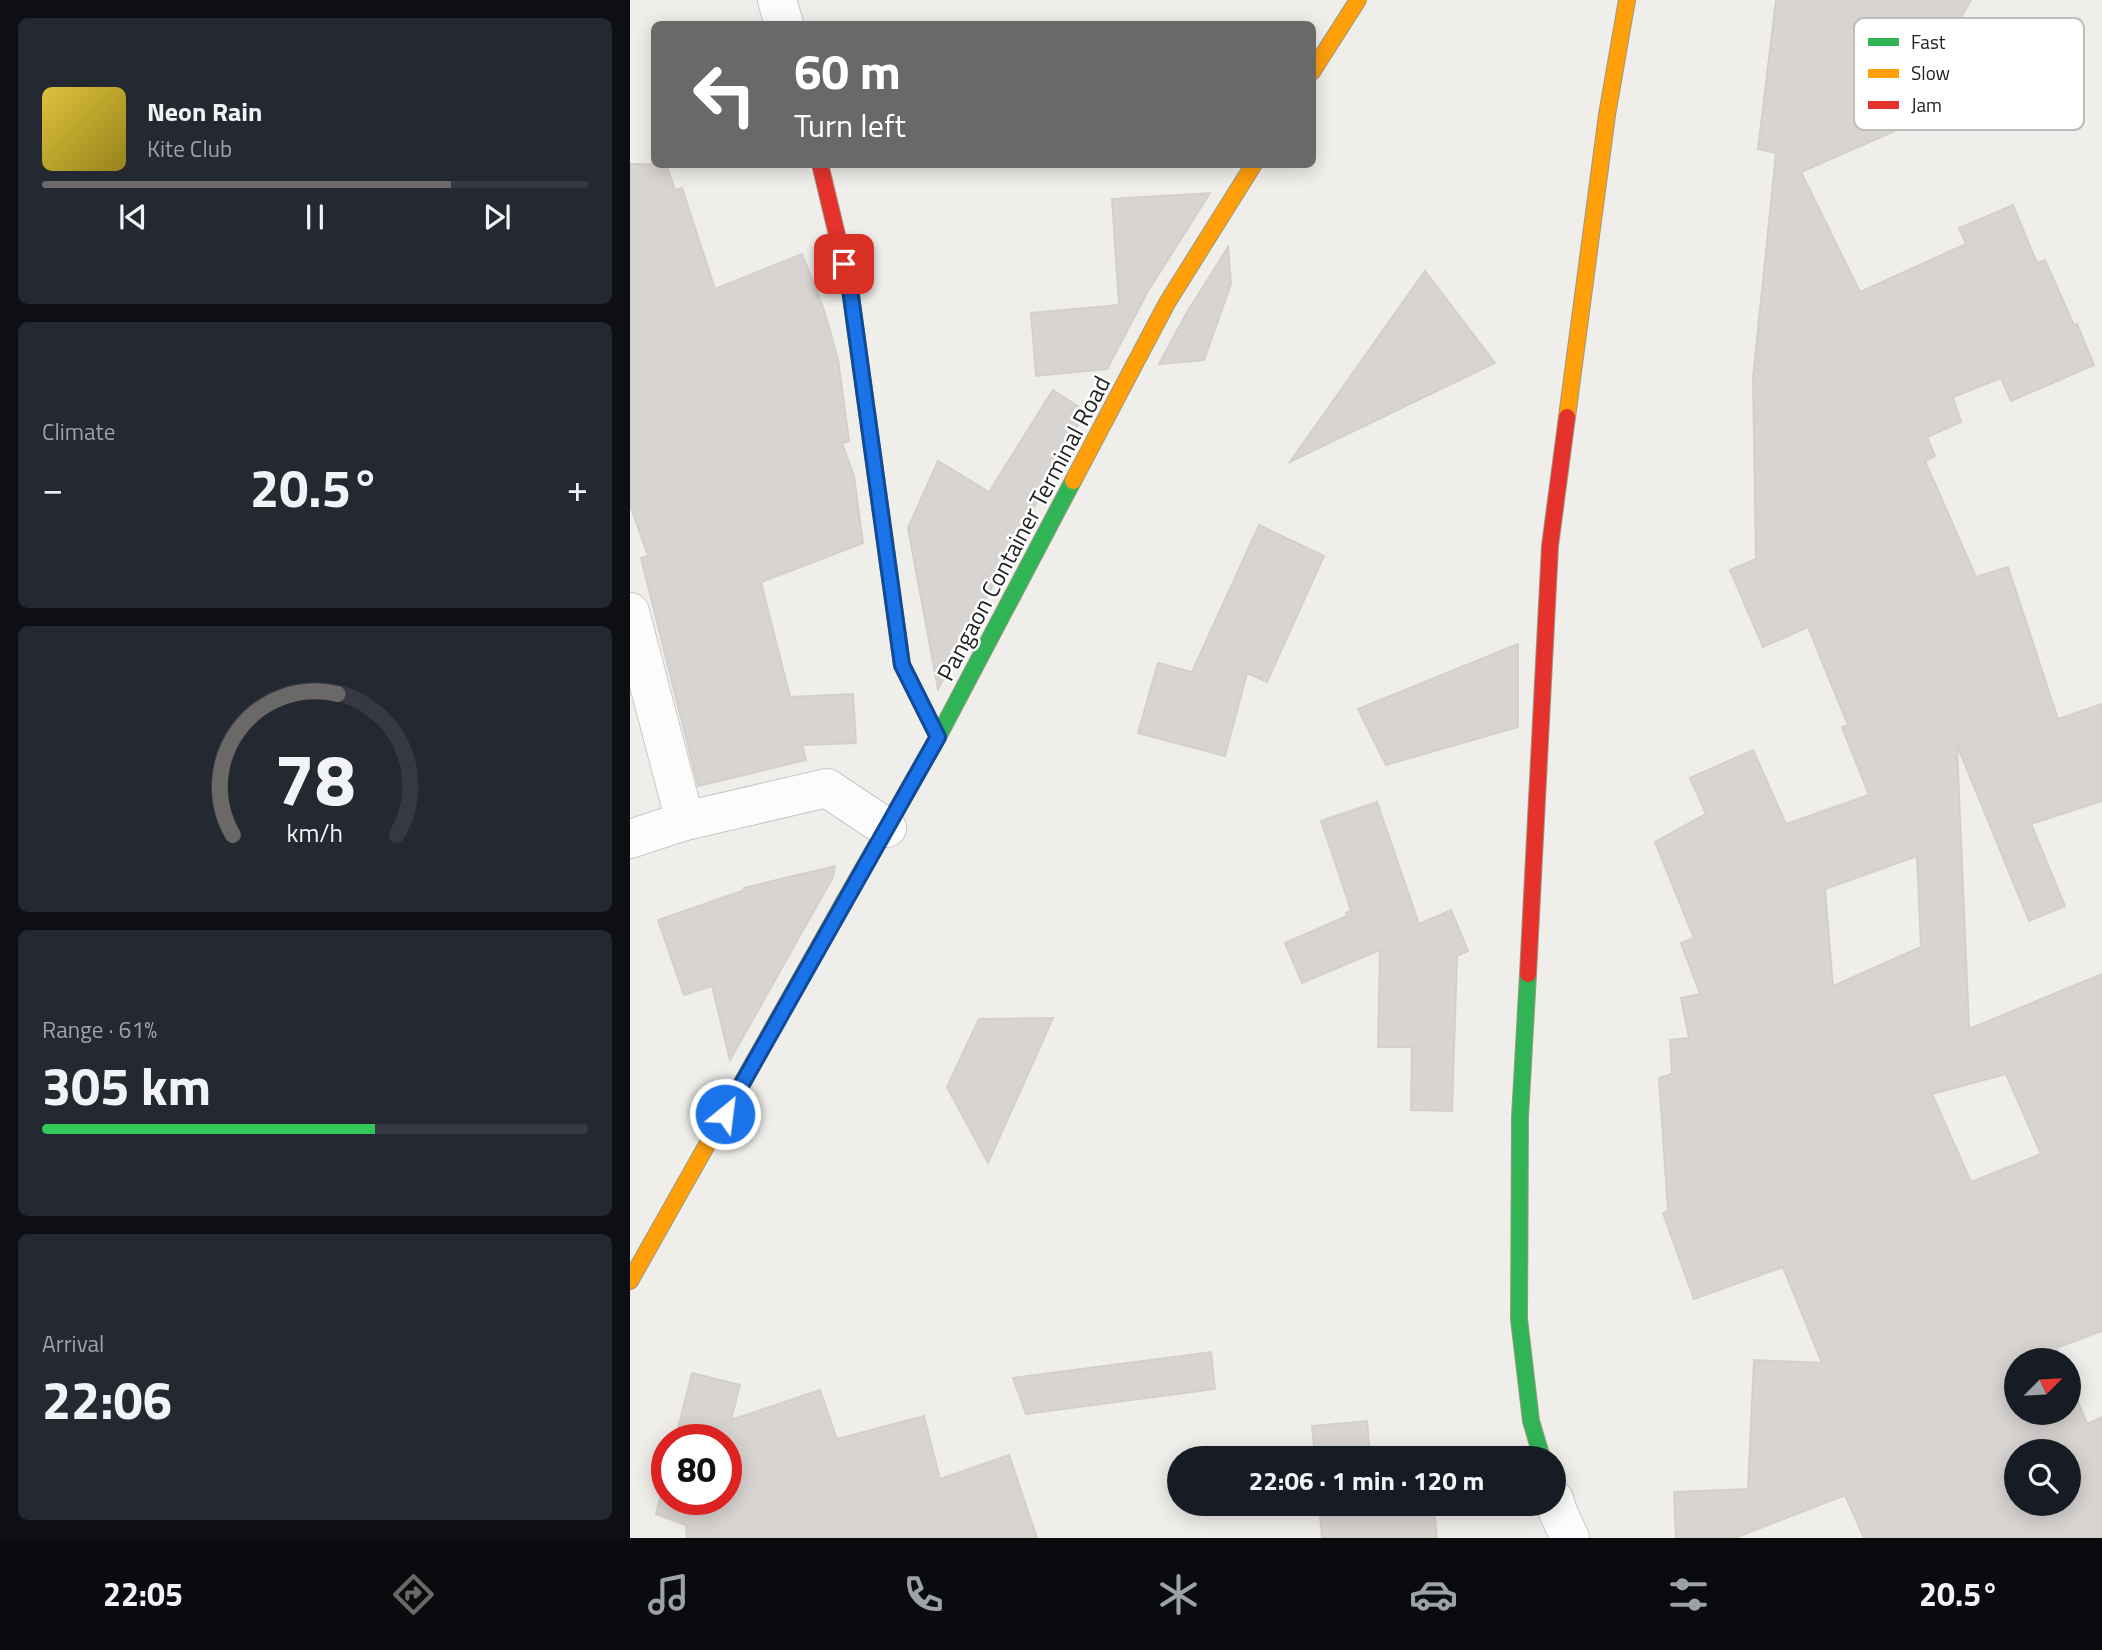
<!DOCTYPE html>
<html lang="en">
<head>
<meta charset="utf-8">
<style>
  :root { --surface:#171b24; --page:#242831; --text:#f1f3f6; --muted:#9ea1a6; --line:#363941; --accent:#6a6968 }
  body { margin:0; font-family:"Titillium Web",sans-serif; background:var(--page); color:var(--text); height:100vh; display:flex; flex-direction:column; font-size:26px; white-space:nowrap }
  * { box-sizing:border-box; margin:0 }
  p { font-size:23px; color:var(--muted) }
  .icon { flex:none; width:38px; height:38px; fill:none; stroke:currentColor; stroke-width:2; stroke-linecap:round; stroke-linejoin:round }
  .map { position:relative; flex:1; overflow:hidden }
  .panel { display:flex; flex-direction:column; gap:18px; padding:18px; background:#0d0f14; width:630px }
  .panel>* { flex:none }
  .hud { position:absolute; left:21px; top:21px; width:665px; height:147px; border-radius:10px; box-shadow:0 4px 18px #0003; background:#6a6968; color:#fff; overflow:hidden }
  .needle { width:46px; rotate:66deg }
  .tools { position:absolute; left:1374px; top:1348px; display:grid; gap:14px }
  .tools a { display:grid; place-items:center; width:77px; height:77px; border-radius:50%; background:var(--surface); box-shadow:0 4px 18px #0003; font-size:35px }
  .speed { position:absolute; left:21px; top:1424px; display:flex; gap:14px; font-size:35px; font-weight:700; text-align:center }
  .speed>* { display:grid; place-content:center; width:91px; height:91px; border-radius:50%; background:var(--surface); box-shadow:0 4px 18px #0003; line-height:1 }
  .speed .limit { border:10px solid #d22; background:#fff; color:#111 }
  .pin { position:absolute; display:grid; place-items:center; width:60px; height:60px; color:#fff; margin:-30px; border-radius:14px; box-shadow:0 4px 10px #0006 }
  .me { position:absolute; width:77px; margin:-38px; rotate:29deg; stroke-linejoin:round; filter:drop-shadow(0 0 5px #0008) }
  .turn { display:flex; align-items:center; gap:24px; height:147px; padding:0 28px; font-size:32px }
  .turn .icon { width:91px; height:91px; stroke-width:2.5 }
  .turn b { display:block; font-size:49px; line-height:60px }
  .big { font-size:52px; font-weight:700; line-height:1.1 }
  .panel .card { flex:1; display:flex; flex-direction:column; justify-content:center; gap:10px; min-width:0; padding:0 24px; border-radius:10px; background:var(--page) }
  .panel .dial { align-items:center; gap:0 }
  .dial svg { height:182px; overflow:visible; fill:none; stroke:var(--line); stroke-width:7; stroke-linecap:round; text-anchor:middle }
  .dial text { fill:var(--text); stroke:none }
  .song { display:flex; align-items:center; gap:21px }
  .cover { width:84px; height:84px; border-radius:10px; background:linear-gradient(135deg,hsl(50 70% 55%),hsl(50 70% 35%)) }
  .played { height:7px; border-radius:4px; background:linear-gradient(90deg,var(--accent) 75%,var(--line) 75%) }
  .keys { display:flex; justify-content:space-around; direction:ltr }
  .heat { display:flex; justify-content:space-between; align-items:center; font-size:38px; direction:ltr }
  .charge { height:10px; border-radius:5px; background:linear-gradient(90deg,#34c759 61%,var(--line) 0) }
  .trip { position:absolute; left:537px; top:1446px; width:399px; height:70px; border-radius:35px; background:var(--surface); box-shadow:0 4px 18px #0003; font-weight:700; line-height:70px; text-align:center }
  .tab-bar { display:flex; height:112px; justify-content:space-around; align-items:center; background:#090b0e; color:var(--muted) }
  .tab-bar .icon { width:49px; height:49px }
  .tab-bar .active { color:var(--accent) }
  .tab-bar b { font-size:32px; color:var(--text) }
  main { display:flex; flex:1; min-height:0 }
  .map>svg:first-child { display:block }
</style>
</head>
<body>
<main>
<section class="panel">
<div class="card">
<div class="song"><i class="cover"></i><div><b>Neon Rain</b><p>Kite Club</p></div></div>
<div class="played"></div>
<div class="keys"><svg class="icon" aria-label="previous" viewBox="0 0 24 24"><path d="M18 5L8 12l10 7zM5 5v14"/></svg><svg class="icon" aria-label="pause" viewBox="0 0 24 24"><path d="M8 5v14M16 5v14"/></svg><svg class="icon" aria-label="next" viewBox="0 0 24 24"><path d="M6 5l10 7-10 7zM19 5v14"/></svg></div>
</div>
<div class="card"><p>Climate</p>
<div class="heat"><a>−</a><b class="big">20.5°</b><a>+</a></div>
</div>
<div class="card dial"><svg viewBox="0 0 100 80">
<path d="M14 69A42 42 0 1 1 86 69"/>
<path d="M14 69A42 42 0 0 1 60 7" stroke="#6a6968"/>
<text x="50" y="56" font-size="32" font-weight="700">78</text>
<text x="50" y="72" font-size="11">km/h</text>
</svg></div>
<div class="card"><p>Range · 61%</p><b class="big">305 km</b><div class="charge"></div></div>
<div class="card"><p>Arrival</p><b class="big">22:06</b></div>
</section>
<div class="map">
<svg width="1472" height="1538" viewBox="0 0 1472 1538">
  <rect width="100%" height="100%" fill="#f0eeeb"/>
  <!-- building -->
  <g fill="#d7d4d2" stroke="#d3d0cc" stroke-width="2" fill-rule="evenodd">
    <path d="M1146 0H1341L1305 64 1324 105 1171 172 1230 292 1336 244 1329 228 1383 205 1407 263 1415 260 1444 325 1447 324 1464 365 1381 401 1371 378 1323 397 1331 422 1297 437 1305 456 1295 461 1346 577 1378 567 1428 719 1472 704V801L1401 824 1435 906 1399 921 1327 745 1339 1029 1472 974V1331L1426 1348 1431 1360H1386V1412H1438V1378L1457 1424 1472 1417V1538H1234L1215 1495 1105 1538H1046L1044 1492 1118 1489 1124 1360 1192 1363 1153 1267 1064 1299 1033 1213 1038 1211 1029 1078 1042 1074 1040 1040 1059 1038 1051 998 1070 994 1051 943 1064 938 1025 842 1076 814 1060 778 1123 750 1156 824 1239 795 1212 727 1218 725 1178 627 1133 647 1100 570 1126 559 1123 378 1146 153 1128 149ZM1287 856 1291 947 1203 986 1195 889ZM1376 1074 1411 1154 1341 1182 1302 1094ZM1386 1451H1438V1503H1386Z"/>
    <polygon points="0,164 36,164 45,190 52,188 85,289 172,254 194,310 208,359 219,441 212,443 224,476 233,543 131,582 160,697 223,694 226,743 172,745 176,760 68,786 11,558 18,556 0,505"/>
    <polygon points="580,193 518,291 477,369 406,376 401,313 489,305 482,199"/>
    <polygon points="598,247 601,284 574,360 529,364 556,314"/>
    <polygon points="795,271 865,363 660,462"/>
    <polygon points="423,390 455,411 308,689 278,528 308,461 359,492"/>
    <polygon points="629,525 694,556 637,682 617,673 595,756 508,733 528,663 562,672"/>
    <polygon points="888,644 888,727 756,765 728,709"/>
    <polygon points="747,802 789,924 821,910 838,951 827,956 822,1111 781,1110 782,1047 748,1047 750,950 672,983 655,943 717,916 716,913 721,910 691,821"/>
    <polygon points="205,866 203,877 100,1060 82,986 54,995 28,920 115,890 114,888"/>
    <polygon points="423,1018 358,1163 317,1087 349,1019"/>
    <polygon points="581,1352 585,1389 396,1414 383,1378"/>
    <polygon points="62,1373 110,1385 101,1420 190,1390 207,1439 294,1416 310,1479 379,1455 407,1538 57,1538 56,1525 26,1514 37,1472 37,1500 96,1500 96,1440 45,1440"/>
    <polygon points="737,1421 740,1458 685,1458 682,1426"/>
    <polygon points="798,1448 799,1458 753,1458"/>
    <polygon points="689,1503 803,1503 807,1538 692,1538"/>
  </g>
  <g fill="none" stroke-linecap="round" stroke-linejoin="round">
    <defs>
      <g id="street">
        <polyline points="147,0 154,24"/>
        <polyline points="0,612 55,821"/>
        <polyline points="0,839 55,821 197,788 257,828"/>
        <polyline points="924,1499 928,1512 940,1538"/>
      </g>
      <g id="fast">
        <polyline points="214,902 308,737 443,481"/>
        <polyline points="898,974 890,1117 889,1319 901,1421 912,1458"/>
      </g>
      <g id="slow">
        <polyline points="682,72 728,0"/>
        <polyline points="937,417 977,115 997,0"/>
        <polyline points="443,481 537,303 624,164"/>
        <polyline points="0,1281 214,902"/>
      </g>
      <g id="jam">
        <polyline points="190,164 220,289 272,665 308,737"/>
        <polyline points="898,974 920,546 937,417"/>
      </g>
    </defs>
    <!-- street casing -->
    <use href="#street" stroke="#c9c8c7" stroke-width="40"/>
    <!-- fast casing -->
    <use href="#fast" stroke="#999a82" stroke-width="18"/>
    <!-- slow casing -->
    <use href="#slow" stroke="#999a82" stroke-width="18"/>
    <!-- jam casing -->
    <use href="#jam" stroke="#999a82" stroke-width="18"/>
    <!-- street -->
    <use href="#street" stroke="#fdfcfc" stroke-width="38"/>
    <!-- fast -->
    <use href="#fast" stroke="#30b455" stroke-width="16"/>
    <!-- slow -->
    <use href="#slow" stroke="#ff9f0a" stroke-width="16"/>
    <!-- jam -->
    <use href="#jam" stroke="#e5322d" stroke-width="16"/>
  </g>
  <g fill="none" stroke-linecap="round" stroke-linejoin="round">
    <defs>
      <polyline id="route" points="95,1114 308,737 272,665 220,289 214,264"/>
    </defs>
    <!-- route casing -->
    <use href="#route" stroke="#114b97" stroke-width="18"/>
    <!-- route -->
    <use href="#route" stroke="#1a73e8" stroke-width="12"/>
  </g>
  <g text-anchor="middle" dominant-baseline="central" stroke-width="5" stroke-linejoin="round" paint-order="stroke">
    <!-- street labels -->
    <g font-size="24" fill="#222" stroke="#fff">
      <text transform="translate(393 528) rotate(-62)">Pangaon Container Terminal Road</text>
    </g>
  </g>
  <!-- legend -->
  <rect x="1224" y="18" width="230" height="112" rx="10" fill="#fff" stroke="#bdbdbd" stroke-width="2"/>
  <rect x="1238" y="38" width="31" height="8" fill="#30b455"/>
  <rect x="1238" y="69" width="31" height="9" fill="#ff9f0a"/>
  <rect x="1238" y="101" width="31" height="8" fill="#e5322d"/>
  <g font-size="19" fill="#222">
    <text x="1281" y="49">Fast</text>
    <text x="1281" y="80">Slow</text>
    <text x="1281" y="112">Jam</text>
  </g>
</svg>
<div class="tools">
<a><svg class="needle" viewBox="-14 -14 28 28"><path d="M0-13l5 13h-10z" fill="#e53935"/><path d="M0 13l5-13h-10z" fill="#9ea1a6"/></svg></a>
<a><svg class="icon" aria-label="search" viewBox="0 0 24 24"><circle cx="10" cy="10" r="6"/><path d="M15 15l6 6"/></svg></a>
</div>
<div class="speed"><div class="limit">80</div></div>
<div class="pin" style="left:214px;top:264px;background:#d93025"><svg class="icon" aria-label="arrive" viewBox="0 0 24 24"><path d="M6 21V4h12l-3 4 3 4H6"/></svg></div>
<svg class="me" style="left:95px;top:1114px" viewBox="-20 -20 40 40"><circle r="17" fill="#1a73e8" stroke="#fff" stroke-width="3"/><path d="M0-11L8 9 0 5-8 9z" fill="#fff"/></svg>
<div class="trip">22:06 · 1 min · 120 m</div>
<div class="hud">
<div class="turn"><svg class="icon" aria-label="left" viewBox="0 0 24 24"><path d="M17 20v-9H6M10 6l-5 5 5 5"/></svg><div><b>60 m</b>Turn left</div></div>
</div>
</div>
</main>
<nav class="tab-bar">
<b>22:05</b>
<svg class="icon active" aria-label="directions" viewBox="0 0 24 24"><path d="M12 3l9 9-9 9-9-9zM9 14v-3h6M13 9l2 2-2 2"/></svg>
<svg class="icon" aria-label="music" viewBox="0 0 24 24"><path d="M9 18V5l10-2v13"/><circle cx="6" cy="18" r="3"/><circle cx="16" cy="16" r="3"/></svg>
<svg class="icon" aria-label="phone" viewBox="0 0 24 24"><path d="M5 4h4l2 5-3 2q2 4 5 5l2-3 5 2v4C11 20 4 13 5 4z"/></svg>
<svg class="icon" aria-label="climate" viewBox="0 0 24 24"><path d="M12 3v18M4 7l16 10M4 17L20 7"/></svg>
<svg class="icon" aria-label="car" viewBox="0 0 24 24"><path d="M5 17H2v-5l4-1 3-4h7l3 4 3 1v5h-3M9 17h6M6 11h13"/><circle cx="7" cy="17" r="2"/><circle cx="17" cy="17" r="2"/></svg>
<svg class="icon" aria-label="filters" viewBox="0 0 24 24"><path d="M4 7h16M4 17h16"/><circle cx="9" cy="7" r="2"/><circle cx="15" cy="17" r="2"/></svg>
<b>20.5°</b>
</nav>
</body>
</html>
